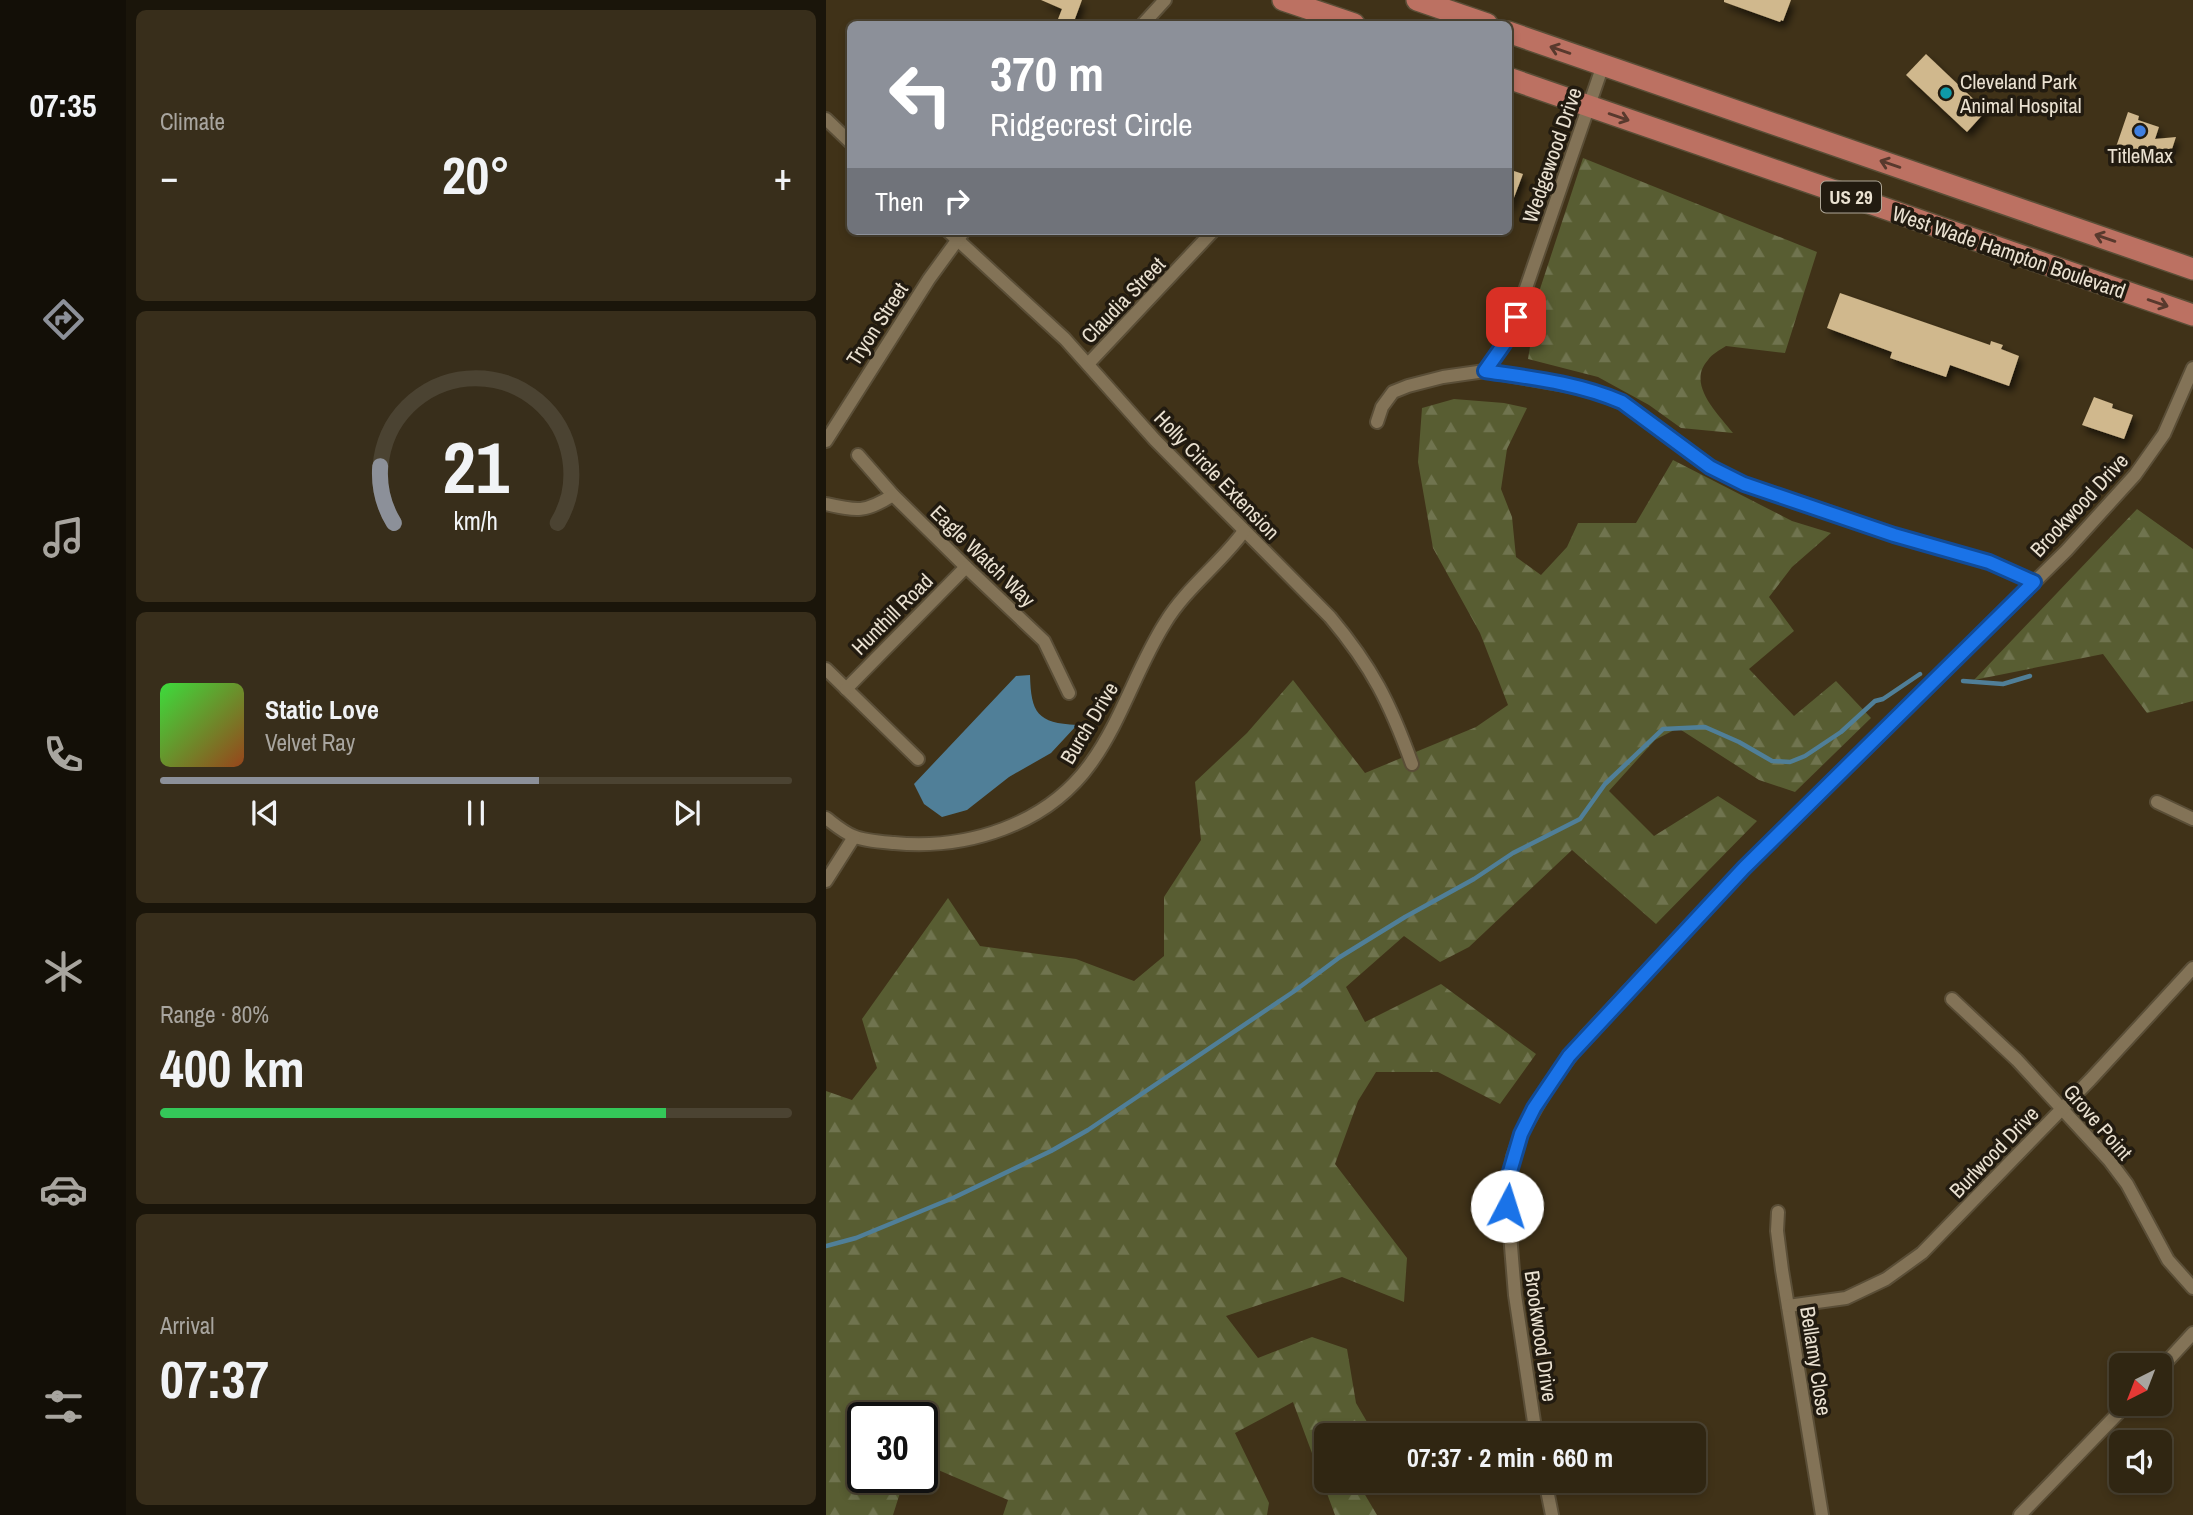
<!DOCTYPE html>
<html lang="en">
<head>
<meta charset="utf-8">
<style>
  :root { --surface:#302612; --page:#382e1b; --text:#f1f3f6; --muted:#a8a59f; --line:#4b4332; --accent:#8c9099 }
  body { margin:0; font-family:"Archivo Narrow",sans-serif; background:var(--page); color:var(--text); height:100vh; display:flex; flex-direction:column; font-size:26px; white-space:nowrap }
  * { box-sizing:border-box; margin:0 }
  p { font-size:23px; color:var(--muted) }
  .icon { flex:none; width:38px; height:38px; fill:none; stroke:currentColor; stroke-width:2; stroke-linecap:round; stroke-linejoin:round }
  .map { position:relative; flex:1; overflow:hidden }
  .drawer { display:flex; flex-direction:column; gap:10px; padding:10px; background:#1a150a; width:700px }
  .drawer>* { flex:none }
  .top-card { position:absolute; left:21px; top:21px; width:665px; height:214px; border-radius:10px; box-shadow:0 4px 10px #0003,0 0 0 2px var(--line); background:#8c9099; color:#fff; overflow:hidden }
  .needle { width:46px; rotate:222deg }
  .buttons { position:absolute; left:1283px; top:1353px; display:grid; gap:14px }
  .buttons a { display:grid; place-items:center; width:63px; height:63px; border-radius:10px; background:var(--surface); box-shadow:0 4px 10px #0003,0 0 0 2px var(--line); font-size:35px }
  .speed { position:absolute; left:21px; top:1402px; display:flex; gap:14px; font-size:35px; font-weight:700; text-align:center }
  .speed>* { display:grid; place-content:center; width:91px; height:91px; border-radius:50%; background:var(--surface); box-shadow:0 4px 10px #0003,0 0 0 2px var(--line); line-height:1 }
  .speed .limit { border:4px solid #111; border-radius:10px; background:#fff; color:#111 }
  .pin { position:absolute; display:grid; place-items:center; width:60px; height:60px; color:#fff; margin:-30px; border-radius:14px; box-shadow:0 4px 10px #0006 }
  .me { position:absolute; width:77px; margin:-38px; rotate:5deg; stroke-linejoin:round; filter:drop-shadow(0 0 5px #0008) }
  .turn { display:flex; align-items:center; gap:24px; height:147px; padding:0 28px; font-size:32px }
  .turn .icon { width:91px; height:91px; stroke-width:2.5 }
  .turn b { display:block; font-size:49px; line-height:60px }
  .then { display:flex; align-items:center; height:66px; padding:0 28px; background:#0003; gap:14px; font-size:26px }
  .big { font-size:52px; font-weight:800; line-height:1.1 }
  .drawer .widget { flex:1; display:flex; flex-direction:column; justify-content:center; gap:10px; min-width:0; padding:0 24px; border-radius:10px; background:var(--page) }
  .drawer .dial { align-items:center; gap:0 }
  .dial svg { height:182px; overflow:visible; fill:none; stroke:var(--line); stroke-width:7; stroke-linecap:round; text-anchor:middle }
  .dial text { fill:var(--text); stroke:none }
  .song { display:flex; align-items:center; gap:21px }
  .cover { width:84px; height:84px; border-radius:10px; background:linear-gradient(135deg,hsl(120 70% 55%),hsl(20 70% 35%)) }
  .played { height:7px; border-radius:4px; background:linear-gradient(90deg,var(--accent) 60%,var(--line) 60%) }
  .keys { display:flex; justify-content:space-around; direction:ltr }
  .heat { display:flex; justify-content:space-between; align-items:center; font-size:38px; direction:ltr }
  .charge { height:10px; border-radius:5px; background:linear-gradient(90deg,#34c759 80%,var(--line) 0) }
  .trip { position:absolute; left:488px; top:1423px; width:392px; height:70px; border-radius:10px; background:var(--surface); box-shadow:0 4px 10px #0003,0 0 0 2px var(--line); font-weight:800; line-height:70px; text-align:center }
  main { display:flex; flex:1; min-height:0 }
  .tab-bar { display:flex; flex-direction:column; width:126px; justify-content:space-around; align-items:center; background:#130f07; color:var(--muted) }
  .tab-bar .icon { width:49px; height:49px }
  .tab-bar .on { color:var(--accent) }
  .tab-bar b { font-size:32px; color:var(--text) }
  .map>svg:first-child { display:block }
</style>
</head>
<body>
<main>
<nav class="tab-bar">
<b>07:35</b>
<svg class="icon on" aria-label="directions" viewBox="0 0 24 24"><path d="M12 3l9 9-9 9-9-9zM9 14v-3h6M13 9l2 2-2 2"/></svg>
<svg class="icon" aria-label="music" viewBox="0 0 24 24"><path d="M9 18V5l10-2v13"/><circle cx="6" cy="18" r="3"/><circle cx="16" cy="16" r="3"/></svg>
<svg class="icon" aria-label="phone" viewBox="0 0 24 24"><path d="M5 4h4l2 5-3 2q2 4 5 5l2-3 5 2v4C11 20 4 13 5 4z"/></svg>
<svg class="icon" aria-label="climate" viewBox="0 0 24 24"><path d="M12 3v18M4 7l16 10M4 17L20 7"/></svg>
<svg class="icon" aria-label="car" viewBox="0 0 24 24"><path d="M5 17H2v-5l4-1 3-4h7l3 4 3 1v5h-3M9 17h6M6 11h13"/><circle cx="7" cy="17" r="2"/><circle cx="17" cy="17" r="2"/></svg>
<svg class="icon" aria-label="filters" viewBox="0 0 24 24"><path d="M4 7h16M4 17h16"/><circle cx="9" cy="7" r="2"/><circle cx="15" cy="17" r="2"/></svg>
</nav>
<section class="drawer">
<div class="widget"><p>Climate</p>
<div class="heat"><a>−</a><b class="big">20°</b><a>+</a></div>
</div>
<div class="widget dial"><svg viewBox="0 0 100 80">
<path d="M14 69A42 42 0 1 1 86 69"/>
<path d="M14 69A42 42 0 0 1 8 44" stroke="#8c9099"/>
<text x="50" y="56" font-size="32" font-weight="700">21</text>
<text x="50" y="72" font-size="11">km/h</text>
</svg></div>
<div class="widget">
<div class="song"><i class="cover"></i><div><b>Static Love</b><p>Velvet Ray</p></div></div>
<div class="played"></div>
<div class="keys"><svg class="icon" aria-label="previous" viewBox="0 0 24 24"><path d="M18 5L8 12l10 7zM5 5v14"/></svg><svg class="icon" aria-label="pause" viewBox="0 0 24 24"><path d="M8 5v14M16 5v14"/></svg><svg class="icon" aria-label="next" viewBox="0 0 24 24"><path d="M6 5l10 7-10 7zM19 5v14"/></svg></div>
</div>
<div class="widget"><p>Range · 80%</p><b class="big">400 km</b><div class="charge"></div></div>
<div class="widget"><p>Arrival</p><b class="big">07:37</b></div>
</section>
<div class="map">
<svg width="1367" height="1515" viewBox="0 0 1367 1515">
  <defs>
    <pattern id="forest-firs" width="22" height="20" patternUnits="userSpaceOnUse" patternTransform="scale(1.75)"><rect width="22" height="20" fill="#585d32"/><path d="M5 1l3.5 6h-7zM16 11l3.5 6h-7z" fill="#70744f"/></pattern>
    <filter id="shadow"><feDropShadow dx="3.5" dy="5.5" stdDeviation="3.5" flood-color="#0009"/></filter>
  </defs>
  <rect width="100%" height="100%" fill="#403218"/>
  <!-- forest -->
  <g fill="url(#forest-firs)">
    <path d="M757 158 991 252 959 353 900 346C894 350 886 354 882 360 860 384 892 414 907 433L855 428 823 405 772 377 702 359 713 292Z"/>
    <polygon points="628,399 678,403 701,408 681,449 675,489 686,517 690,557 715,575 741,547 752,523 810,523 847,460 966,521 1005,533 966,567 943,597 968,631 923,669 968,716 1010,681 1045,718 969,792 933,780 852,728 829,740 783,791 828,836 892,796 931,821 830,924 746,850 643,947 614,962 578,936 520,987 539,1022 615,984 710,1054 674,1104 612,1072 550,1072 532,1101 509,1164 581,1258 578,1302 516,1277 400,1316 432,1358 486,1337 521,1349 530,1403 544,1427 543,1435 500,1435 500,1480 536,1481 535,1488 551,1515 509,1515 467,1402 409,1433 443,1503 441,1515 177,1515 182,1500 96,1463 96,1418 37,1418 37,1477 79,1477 67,1515 0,1515 0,1091 26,1100 51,1068 36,1019 122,898 154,946 250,959 308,981 338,956 338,897 375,840 369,782 421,733 467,680 539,773 650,727 682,705 654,633 607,548 592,462 596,408"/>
    <polygon points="1311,509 1367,549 1367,701 1321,713 1277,654 1148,680"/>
  </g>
  <!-- water -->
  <path fill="#507f98" d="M204 675C205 713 211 723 251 725L225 753 183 777 141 810 116 817 98 804 88 784 190 676Z"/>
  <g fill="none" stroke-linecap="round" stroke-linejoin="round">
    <!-- stream -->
    <g stroke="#507f98" stroke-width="4.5">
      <polyline points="1137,681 1177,684 1204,676"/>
      <polyline points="0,1246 30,1238 127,1198 225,1151 262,1130 467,992 514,957 579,917 648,879 687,853 754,819 779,784 837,729 879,727 913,742 946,761 964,762 979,756 1015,732 1049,701 1057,699 1094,674"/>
    </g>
  </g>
  <!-- building -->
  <g fill="#d0b88d" filter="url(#shadow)">
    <polygon points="215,0 256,0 247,24 230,24 236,9"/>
    <polygon points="898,0 965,0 957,21 955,20 954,22 898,2"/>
    <polygon points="1100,54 1160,111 1141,132 1080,75"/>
    <polygon points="1302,112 1313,116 1312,120 1333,127 1329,139 1350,137 1346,149 1325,152 1323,159 1290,147"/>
    <polygon points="682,169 697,174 684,208 682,208"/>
    <polygon points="1014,293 1164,345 1165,341 1177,345 1175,349 1193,356 1183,386 1124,365 1120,377 1064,358 1066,352 1001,328"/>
    <polygon points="1268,397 1287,404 1286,408 1307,415 1298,439 1256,425"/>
  </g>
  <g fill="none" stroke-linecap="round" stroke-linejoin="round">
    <defs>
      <g id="minor">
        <polyline points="317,24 339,0"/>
        <polyline points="0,119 24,142"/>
        <path d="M122 231 239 339 329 440 504 617C546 667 564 703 586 764"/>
        <polyline points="262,364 387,231"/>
        <polyline points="659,371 678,344 690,317 777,65"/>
        <polyline points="551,422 556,407 567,392 582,386 617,377 659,371 757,388 796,402 884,467 918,484 1068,535 1163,562 1208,582"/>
        <polyline points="0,441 103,279 138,231"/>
        <polyline points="32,455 67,495 140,567 218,641 243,693"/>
        <path d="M0 504C31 511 39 513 67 495"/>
        <polyline points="0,669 92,759"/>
        <polyline points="20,689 140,567"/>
        <polyline points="1331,802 1367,819"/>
        <path d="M0 818C8 824 17 832 27 836 38 841 56 842 68 843 141 850 221 825 265 763 296 720 311 667 339 623 360 588 395 563 418 531"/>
        <polyline points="0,881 28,837"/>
        <polyline points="1126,999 1191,1060 1283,1160 1301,1184 1342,1260 1367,1288"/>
        <polyline points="952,1212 951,1231 956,1270 996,1515"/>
        <polyline points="962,1306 1020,1298 1060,1279 1096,1253 1264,1080 1367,968"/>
        <polyline points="1334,1369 1367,1333"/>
        <polyline points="710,1435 689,1295 681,1197 687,1157 695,1134 724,1083 760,1036 918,868 1240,551 1309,475 1338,434 1367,368"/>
        <polyline points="719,1480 726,1515"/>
        <polyline points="1194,1515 1301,1404"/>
      </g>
      <g id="primary">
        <polyline points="457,0 528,24"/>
        <polyline points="591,0 661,24"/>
        <polyline points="682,32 1367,269"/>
        <polyline points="682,78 1367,315"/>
      </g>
    </defs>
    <!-- minor casing -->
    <use href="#minor" stroke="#5a4e37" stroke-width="16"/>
    <!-- primary casing -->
    <use href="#primary" stroke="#5a4e37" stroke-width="24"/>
    <!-- minor -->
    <use href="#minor" stroke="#837357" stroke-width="12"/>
    <!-- primary -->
    <use href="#primary" stroke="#bc7162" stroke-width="21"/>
  </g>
  <!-- one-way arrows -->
  <defs><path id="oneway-shaft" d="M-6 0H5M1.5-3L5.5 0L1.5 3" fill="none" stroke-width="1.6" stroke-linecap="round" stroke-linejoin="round" transform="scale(1.75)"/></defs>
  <g stroke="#58392d">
    <use href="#oneway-shaft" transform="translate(734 50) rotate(-161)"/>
    <use href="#oneway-shaft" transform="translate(793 117) rotate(19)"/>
    <use href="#oneway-shaft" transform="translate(1064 164) rotate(-161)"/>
    <use href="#oneway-shaft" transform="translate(1279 238) rotate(-161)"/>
    <use href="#oneway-shaft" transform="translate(1332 303) rotate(19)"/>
  </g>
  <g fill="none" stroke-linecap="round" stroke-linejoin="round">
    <defs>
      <path id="route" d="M681 1206 683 1175 695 1134 708 1108 743 1056 918 868 1208 582 1163 562 1068 535 918 484 884 467 796 402C752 383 706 378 659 371L678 344 690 317"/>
    </defs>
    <!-- route casing -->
    <use href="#route" stroke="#114b97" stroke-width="18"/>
    <!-- route -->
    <use href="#route" stroke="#1a73e8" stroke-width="12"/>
  </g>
  <!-- markers -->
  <circle fill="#0f9aa8" stroke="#221b10" stroke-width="2.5" cx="1120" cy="93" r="7"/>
  <circle fill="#3f7fe0" stroke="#221b10" stroke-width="2.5" cx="1314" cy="131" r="7"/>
  <g text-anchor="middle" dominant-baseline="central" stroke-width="7" stroke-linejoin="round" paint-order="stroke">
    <!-- shield labels -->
    <rect fill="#221b10" stroke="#aea697" stroke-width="2" x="995" y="181.5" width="60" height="31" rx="5"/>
    <g font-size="19" font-weight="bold" fill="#eae1d1">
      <text x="1025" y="197">US 29</text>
    </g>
    <!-- poi labels -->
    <g font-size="21" fill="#eae1d1" stroke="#221b10" text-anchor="start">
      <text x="1134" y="81">Cleveland Park<tspan x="1134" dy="24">Animal Hospital</tspan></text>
      <text x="1314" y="155" text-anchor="middle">TitleMax</text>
    </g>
    <!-- street labels -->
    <g font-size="21" fill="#eae1d1" stroke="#221b10">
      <text transform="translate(726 155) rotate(-71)">Wedgewood Drive</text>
      <text transform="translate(1183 252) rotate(19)">West Wade Hampton Boulevard</text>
      <text transform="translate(297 300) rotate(-46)">Claudia Street</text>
      <text transform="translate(51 324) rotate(-57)">Tryon Street</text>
      <text transform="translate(391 475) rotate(46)">Holly Circle Extension</text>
      <text transform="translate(1253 505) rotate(-47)">Brookwood Drive</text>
      <text transform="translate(157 556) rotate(44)">Eagle Watch Way</text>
      <text transform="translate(66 614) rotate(-45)">Hunthill Road</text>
      <text transform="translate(263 723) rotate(-59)">Burch Drive</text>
      <text transform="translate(1272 1122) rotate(49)">Grove Point</text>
      <text transform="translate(1168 1152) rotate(-46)">Burlwood Drive</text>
      <text transform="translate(715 1336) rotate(82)">Brookwood Drive</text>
      <text transform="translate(990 1361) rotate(81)">Bellamy Close</text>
    </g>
  </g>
</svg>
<div class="buttons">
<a><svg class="needle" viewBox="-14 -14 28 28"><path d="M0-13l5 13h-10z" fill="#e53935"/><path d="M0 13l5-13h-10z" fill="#a8a59f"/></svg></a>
<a><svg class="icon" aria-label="sound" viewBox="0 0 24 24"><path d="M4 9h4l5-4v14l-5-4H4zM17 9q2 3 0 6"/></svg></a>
</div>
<div class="speed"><div class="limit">30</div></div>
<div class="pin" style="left:690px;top:317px;background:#d93025"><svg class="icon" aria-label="arrive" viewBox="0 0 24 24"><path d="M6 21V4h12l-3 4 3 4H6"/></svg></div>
<svg class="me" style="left:681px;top:1206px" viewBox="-20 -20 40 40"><circle r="19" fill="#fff"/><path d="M0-13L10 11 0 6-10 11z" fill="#1a73e8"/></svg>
<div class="trip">07:37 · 2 min · 660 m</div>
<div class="top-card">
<div class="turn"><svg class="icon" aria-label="left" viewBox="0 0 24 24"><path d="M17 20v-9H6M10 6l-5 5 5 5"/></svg><div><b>370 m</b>Ridgecrest Circle</div></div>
<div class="then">Then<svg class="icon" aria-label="right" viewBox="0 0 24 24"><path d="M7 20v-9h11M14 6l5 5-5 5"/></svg></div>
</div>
</div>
</main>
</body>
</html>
